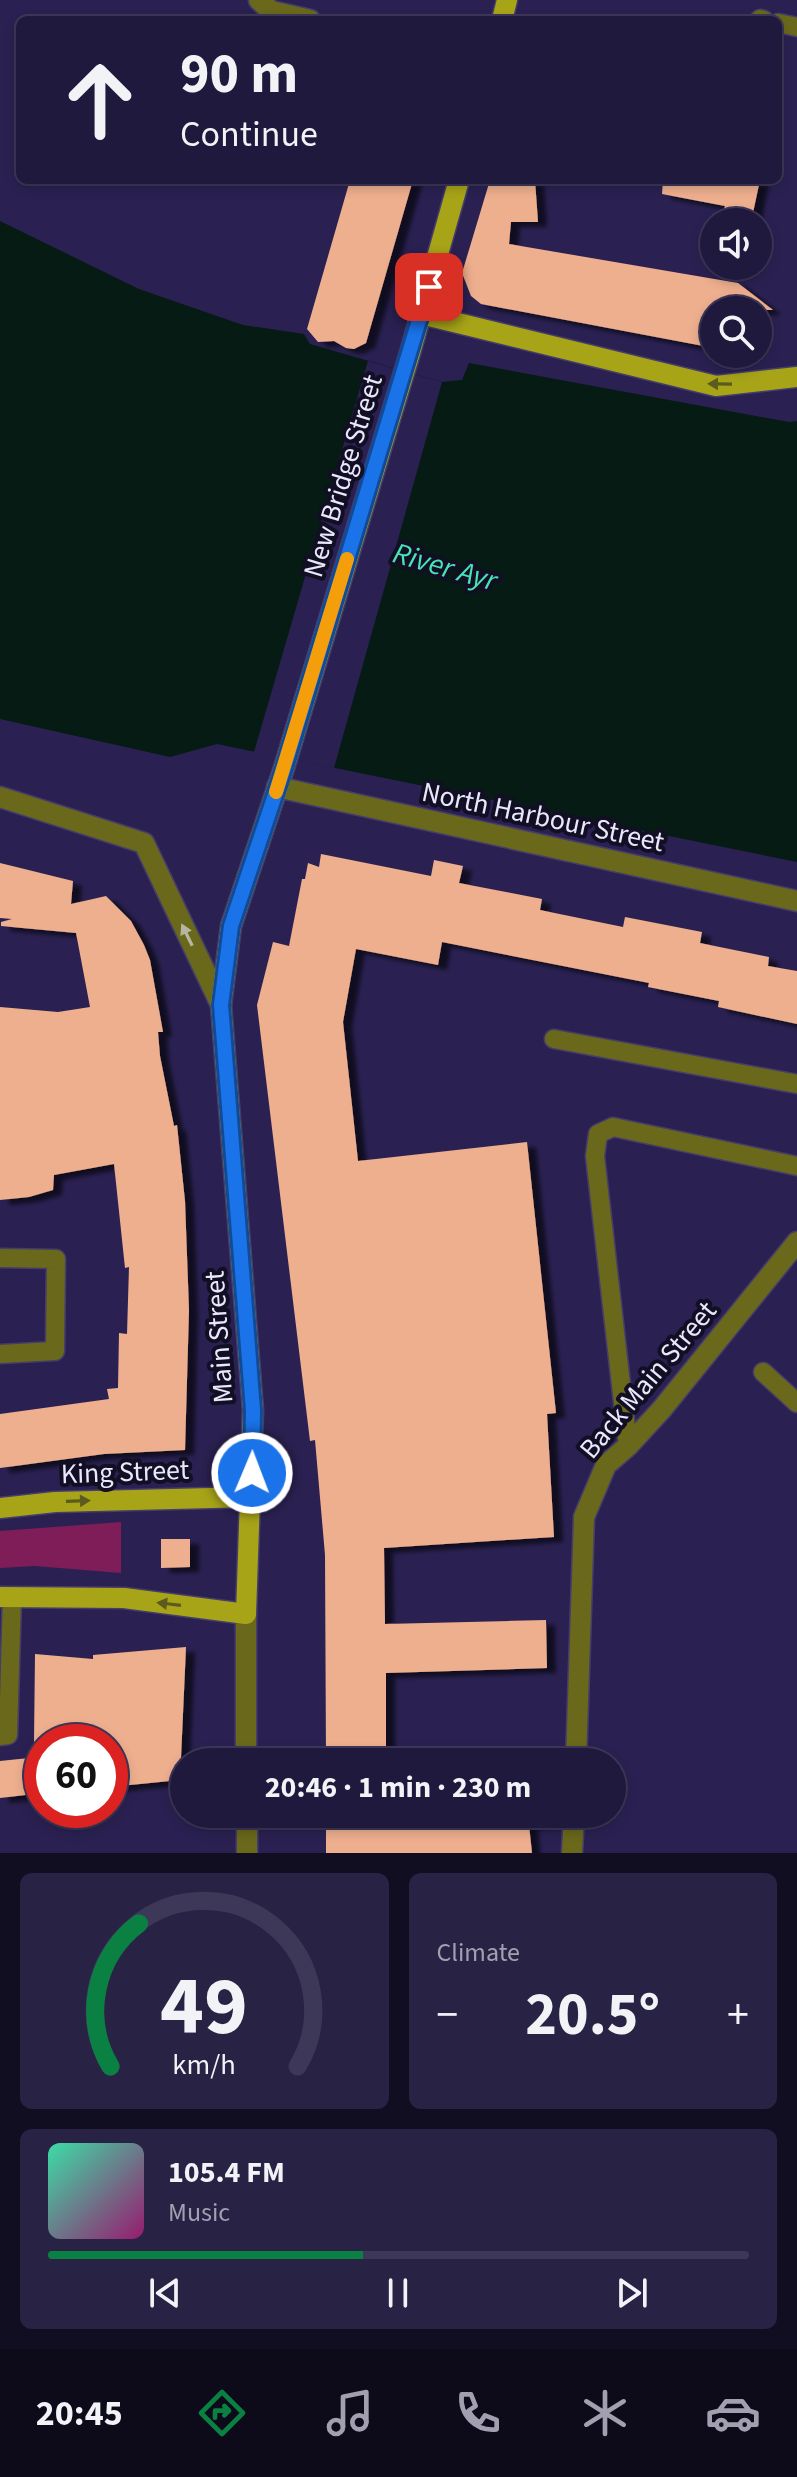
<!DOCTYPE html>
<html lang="en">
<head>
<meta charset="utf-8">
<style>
  :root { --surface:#20193e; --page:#282245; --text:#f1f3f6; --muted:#a2a0b0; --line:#3d3858; --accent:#0b8043 }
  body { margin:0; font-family:"Source Sans 3",sans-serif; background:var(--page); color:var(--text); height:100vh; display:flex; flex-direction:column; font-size:30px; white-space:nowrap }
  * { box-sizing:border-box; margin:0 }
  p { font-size:26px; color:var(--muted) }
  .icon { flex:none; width:44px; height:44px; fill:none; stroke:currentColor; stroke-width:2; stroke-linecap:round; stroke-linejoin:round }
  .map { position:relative; height:1853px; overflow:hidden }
  .sheet { display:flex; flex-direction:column; gap:20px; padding:20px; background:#120e22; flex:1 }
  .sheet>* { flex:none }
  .top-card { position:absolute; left:16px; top:16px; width:766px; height:168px; border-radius:12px; box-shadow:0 4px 12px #0003,0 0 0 2px var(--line); background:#20193e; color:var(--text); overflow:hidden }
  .tools { position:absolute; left:700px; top:208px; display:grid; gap:16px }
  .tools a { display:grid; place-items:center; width:72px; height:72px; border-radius:50%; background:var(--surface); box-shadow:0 4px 12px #0003,0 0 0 2px var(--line); font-size:40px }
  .speed { position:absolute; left:24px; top:1724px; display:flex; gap:16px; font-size:40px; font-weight:700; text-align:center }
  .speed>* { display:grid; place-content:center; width:104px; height:104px; border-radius:50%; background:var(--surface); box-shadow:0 4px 12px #0003,0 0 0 2px var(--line); line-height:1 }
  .speed .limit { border:12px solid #d22; background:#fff; color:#111 }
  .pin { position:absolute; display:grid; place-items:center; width:68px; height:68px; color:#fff; margin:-34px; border-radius:16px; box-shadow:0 4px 12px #0006 }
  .me { position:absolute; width:88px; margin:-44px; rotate:1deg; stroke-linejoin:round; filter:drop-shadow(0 0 6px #0008) }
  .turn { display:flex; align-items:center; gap:28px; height:168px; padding:0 32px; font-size:36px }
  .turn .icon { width:104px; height:104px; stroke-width:2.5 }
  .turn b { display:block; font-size:56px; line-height:68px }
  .big { font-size:60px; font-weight:700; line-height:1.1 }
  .sheet .widget { flex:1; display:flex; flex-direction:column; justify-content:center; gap:12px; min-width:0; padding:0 28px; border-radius:12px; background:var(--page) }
  .sheet .dial { align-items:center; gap:0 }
  .dial svg { height:208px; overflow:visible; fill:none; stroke:var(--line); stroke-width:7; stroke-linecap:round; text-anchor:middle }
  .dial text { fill:var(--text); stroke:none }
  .song { display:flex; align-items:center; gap:24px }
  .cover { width:96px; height:96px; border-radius:12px; background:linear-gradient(135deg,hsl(160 70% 55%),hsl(320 70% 35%)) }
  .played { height:8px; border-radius:4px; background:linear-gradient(90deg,var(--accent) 45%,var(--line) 45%) }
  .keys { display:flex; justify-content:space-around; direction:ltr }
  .heat { display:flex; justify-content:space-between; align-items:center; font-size:44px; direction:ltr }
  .sheet .tiles { flex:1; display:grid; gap:20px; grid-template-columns:1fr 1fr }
  .widget:last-child { grid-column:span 2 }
  .trip { position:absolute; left:170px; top:1748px; width:456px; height:80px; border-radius:40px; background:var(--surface); box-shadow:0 4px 12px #0003,0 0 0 2px var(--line); font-weight:700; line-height:80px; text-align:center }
  .menu { display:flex; height:128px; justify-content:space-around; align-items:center; background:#0d0a19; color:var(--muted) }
  .menu .icon { width:56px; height:56px }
  .menu .active { color:var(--accent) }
  .menu b { font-size:36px; color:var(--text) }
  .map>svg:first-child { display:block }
</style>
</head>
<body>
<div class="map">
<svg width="797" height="1853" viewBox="0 0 797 1853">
  <defs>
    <filter id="shadow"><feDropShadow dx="9" dy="5" stdDeviation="2" flood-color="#0009"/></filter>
  </defs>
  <rect width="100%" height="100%" fill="#2a2152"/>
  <!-- green -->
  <polygon fill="#7f1d59" points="121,1522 121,1573 35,1566 0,1568 0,1531"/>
  <!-- water -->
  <polygon fill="#061b14" points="0,221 139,289 243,325 304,334 310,344 442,382 462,380 469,363 789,422 797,421 797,862 217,744 170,757 0,719"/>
  <!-- pier -->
  <polygon fill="#2a2152" points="368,361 442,382 334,768 254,752"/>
  <!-- building -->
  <g fill="#eeaf8f" filter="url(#shadow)">
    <polygon points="350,180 413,180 366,343 354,349 346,348 334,341 318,342 307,329"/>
    <polygon points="490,180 535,180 538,222 511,222 509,244 738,283 773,310 714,310 714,348 481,304 471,296 462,273"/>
    <polygon points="663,180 760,180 751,222 721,222 725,206 662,194"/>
    <polygon points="321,854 431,876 434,860 463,866 459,883 542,899 540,910 623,927 625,917 702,932 700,943 769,957 768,966 797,971 797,1024 718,1007 719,1001 648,987 649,983 442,942 438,965 356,949 343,1022 358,1161 527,1142 556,1413 547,1414 554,1537 384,1548 385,1624 546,1620 547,1668 386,1673 386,1762 326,1762 325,1555 315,1440 310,1441 257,1005 273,942 289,946 302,879 305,879 308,863 319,867"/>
    <polygon points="0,863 73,881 71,904 106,896 131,921 144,945 150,960 163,1032 158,1032 160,1056 174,1126 177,1125 185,1201 189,1310 185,1450 104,1454 0,1468 0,1414 109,1399 107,1389 118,1388 119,1333 127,1334 129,1267 125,1268 114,1164 54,1175 53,1190 29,1197 0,1200 0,1007 58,1012 90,1007 76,933 1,926 1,922 12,919 0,918"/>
    <polygon points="161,1539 190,1539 190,1567 161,1568"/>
    <polygon points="186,1647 180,1780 110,1787 110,1742 34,1742 35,1654 93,1659 93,1655"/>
    <polygon points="452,1752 553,1754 553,1762 452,1762"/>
    <polygon points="29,1758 34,1794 0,1798 0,1761"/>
    <polygon points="326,1814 553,1814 553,1823 529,1825 532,1853 326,1853"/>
  </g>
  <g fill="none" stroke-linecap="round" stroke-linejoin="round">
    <defs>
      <g id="service">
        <polyline points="760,19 764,20"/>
        <polyline points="778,23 797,27"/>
        <polyline points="554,1039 797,1084"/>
        <polyline points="0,1258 56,1259 55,1351 0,1354"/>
        <polyline points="763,1372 797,1403"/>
        <polyline points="628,1446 595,1156 598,1134 613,1127 797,1166"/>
        <polyline points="0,1736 8,1735 12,1597"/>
      </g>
      <g id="minor">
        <polyline points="259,0 271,11 310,20"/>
        <polyline points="277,787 797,901"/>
        <polyline points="0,797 144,843 221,1005"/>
        <polyline points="576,1762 584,1517 606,1465 628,1446 662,1409 797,1242"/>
        <polyline points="572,1853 574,1814"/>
      </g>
      <g id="tertiary">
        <polyline points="246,1614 246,1762"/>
        <polyline points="247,1814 247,1853"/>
      </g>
      <g id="primary">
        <polyline points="502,20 507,0"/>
        <polyline points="421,314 716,386 797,377"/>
        <polyline points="0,1508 55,1502 251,1497"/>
        <polyline points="0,1597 124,1598 246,1614 253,1410 221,1005 231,926 284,768 410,353 459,180"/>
      </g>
    </defs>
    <!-- service casing -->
    <use href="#service" stroke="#453d6a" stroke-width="21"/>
    <!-- minor casing -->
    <use href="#minor" stroke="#453d6a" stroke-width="23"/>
    <!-- tertiary casing -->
    <use href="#tertiary" stroke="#453d6a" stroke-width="23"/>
    <!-- primary casing -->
    <use href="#primary" stroke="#453d6a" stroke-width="23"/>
    <!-- service -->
    <use href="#service" stroke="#6a681b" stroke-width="18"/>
    <!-- minor -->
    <use href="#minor" stroke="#6a681b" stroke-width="20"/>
    <!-- tertiary -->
    <use href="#tertiary" stroke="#6a681b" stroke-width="20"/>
    <!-- primary -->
    <use href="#primary" stroke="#a7a418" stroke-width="20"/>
  </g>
  <!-- one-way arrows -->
  <defs><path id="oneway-solid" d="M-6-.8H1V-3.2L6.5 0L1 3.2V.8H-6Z" transform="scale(2)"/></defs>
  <g fill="#5c5a1e">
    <use href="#oneway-solid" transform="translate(720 384) rotate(-179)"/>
    <use href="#oneway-solid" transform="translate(78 1501) rotate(-2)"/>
    <use href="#oneway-solid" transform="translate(169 1604) rotate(-173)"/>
  </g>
  <use fill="#b6b5a1" href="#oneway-solid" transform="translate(187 935) rotate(-116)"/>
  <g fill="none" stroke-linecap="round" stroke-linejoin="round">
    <defs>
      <polyline id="route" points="252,1473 253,1410 221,1005 231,926 284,768 429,287"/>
    </defs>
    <!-- route casing -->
    <use href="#route" stroke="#114b97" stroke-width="20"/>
    <!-- route -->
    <use href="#route" stroke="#1a73e8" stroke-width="14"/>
    <!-- slow -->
    <polyline stroke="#f59e0b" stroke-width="14" points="276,792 347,559"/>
  </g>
  <g text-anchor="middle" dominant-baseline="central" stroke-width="8" stroke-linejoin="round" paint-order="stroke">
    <!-- street labels -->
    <g font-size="28" fill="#e9e8fb" stroke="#120f25">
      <text transform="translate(343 476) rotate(-73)">New Bridge Street</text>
      <text transform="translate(543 817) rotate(12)">North Harbour Street</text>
      <text transform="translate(219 1337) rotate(-94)">Main Street</text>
      <text transform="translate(648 1380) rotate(-50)">Back Main Street</text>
      <text transform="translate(125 1472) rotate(-2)">King Street</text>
    </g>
    <!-- water labels -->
    <g font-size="30" font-style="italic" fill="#47e5b5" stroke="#120f25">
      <text transform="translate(445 567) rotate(16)">River Ayr</text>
    </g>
  </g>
</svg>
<div class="tools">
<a><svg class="icon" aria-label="sound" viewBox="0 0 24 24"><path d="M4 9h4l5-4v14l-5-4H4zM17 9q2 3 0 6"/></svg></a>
<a><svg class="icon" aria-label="search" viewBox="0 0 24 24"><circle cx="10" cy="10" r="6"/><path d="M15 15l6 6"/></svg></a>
</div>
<div class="speed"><div class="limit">60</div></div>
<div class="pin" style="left:429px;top:287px;background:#d93025"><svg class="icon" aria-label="arrive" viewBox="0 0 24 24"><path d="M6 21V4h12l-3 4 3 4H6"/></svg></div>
<svg class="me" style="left:252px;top:1473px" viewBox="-20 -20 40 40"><circle r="17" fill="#1a73e8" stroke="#fff" stroke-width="3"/><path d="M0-11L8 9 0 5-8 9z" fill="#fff"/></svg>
<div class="trip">20:46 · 1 min · 230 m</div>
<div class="top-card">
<div class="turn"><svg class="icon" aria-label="ahead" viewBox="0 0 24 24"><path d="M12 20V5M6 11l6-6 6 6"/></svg><div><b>90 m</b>Continue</div></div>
</div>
</div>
<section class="sheet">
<div class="tiles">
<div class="widget dial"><svg viewBox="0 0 100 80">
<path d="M14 69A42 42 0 1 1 86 69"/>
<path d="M14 69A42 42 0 0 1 25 14" stroke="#0b8043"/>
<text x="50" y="56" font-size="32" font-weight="700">49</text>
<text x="50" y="72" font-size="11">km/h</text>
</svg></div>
<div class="widget"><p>Climate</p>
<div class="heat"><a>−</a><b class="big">20.5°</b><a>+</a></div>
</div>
<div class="widget">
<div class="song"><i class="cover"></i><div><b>105.4 FM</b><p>Music</p></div></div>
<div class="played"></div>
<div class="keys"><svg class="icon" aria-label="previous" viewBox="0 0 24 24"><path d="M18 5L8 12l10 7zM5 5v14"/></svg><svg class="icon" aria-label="pause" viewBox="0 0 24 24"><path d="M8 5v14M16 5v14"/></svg><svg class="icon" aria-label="next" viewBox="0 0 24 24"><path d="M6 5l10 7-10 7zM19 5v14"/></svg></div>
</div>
</div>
</section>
<nav class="menu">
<b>20:45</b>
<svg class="icon active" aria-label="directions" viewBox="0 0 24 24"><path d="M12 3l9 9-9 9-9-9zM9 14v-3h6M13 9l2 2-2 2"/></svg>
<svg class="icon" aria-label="music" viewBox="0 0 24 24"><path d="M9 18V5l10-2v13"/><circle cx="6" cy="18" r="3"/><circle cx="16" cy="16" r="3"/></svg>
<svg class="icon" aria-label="phone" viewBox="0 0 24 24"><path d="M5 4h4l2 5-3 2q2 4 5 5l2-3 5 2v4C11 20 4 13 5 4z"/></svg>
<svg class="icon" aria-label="climate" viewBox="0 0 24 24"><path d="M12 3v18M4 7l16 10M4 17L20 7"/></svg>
<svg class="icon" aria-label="car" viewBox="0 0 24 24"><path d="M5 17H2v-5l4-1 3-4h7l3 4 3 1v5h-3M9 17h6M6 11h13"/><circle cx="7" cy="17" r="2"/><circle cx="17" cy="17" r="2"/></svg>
</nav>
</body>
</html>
